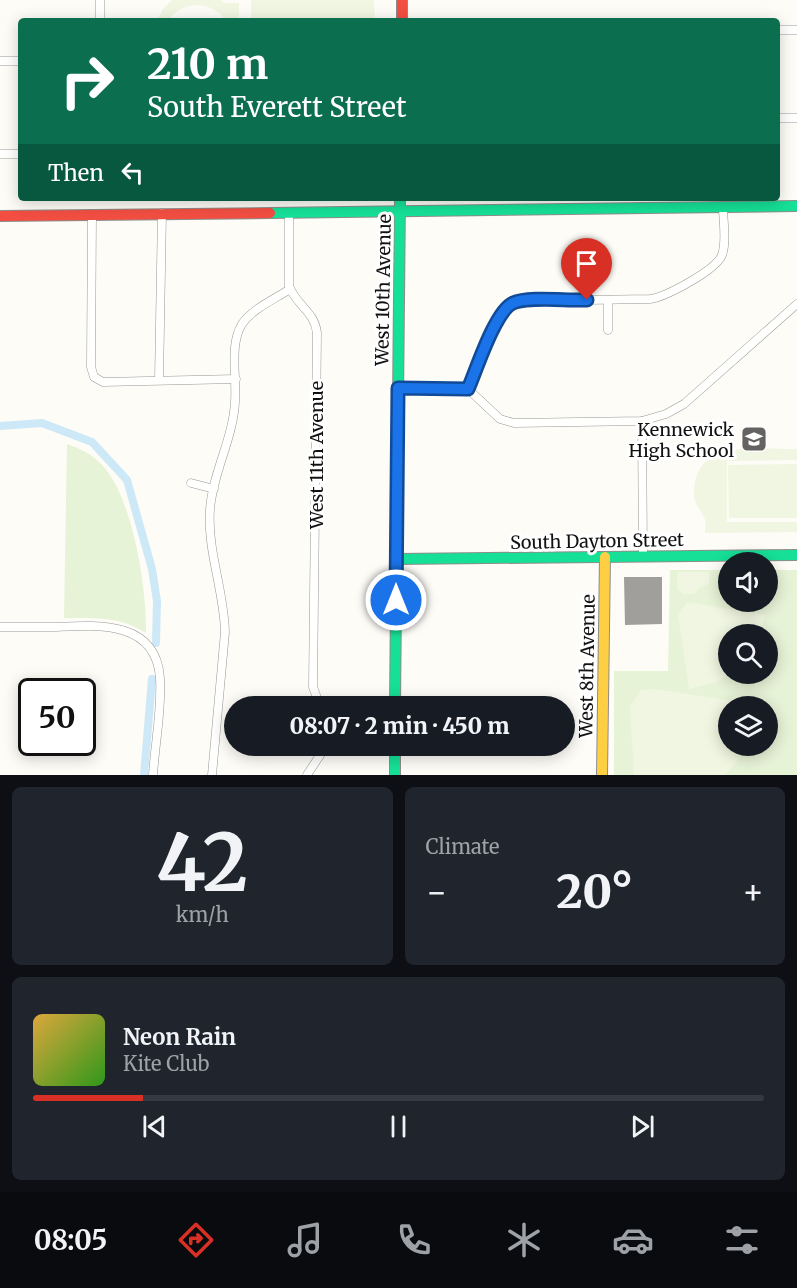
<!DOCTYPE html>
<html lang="en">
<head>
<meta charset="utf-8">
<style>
  :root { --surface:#171b24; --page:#20242c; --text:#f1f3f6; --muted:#9ea1a6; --line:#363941; --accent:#d93025 }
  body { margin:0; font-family:Merriweather,serif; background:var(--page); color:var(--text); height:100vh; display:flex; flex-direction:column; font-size:22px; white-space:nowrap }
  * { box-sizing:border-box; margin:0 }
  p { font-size:20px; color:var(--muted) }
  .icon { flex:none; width:33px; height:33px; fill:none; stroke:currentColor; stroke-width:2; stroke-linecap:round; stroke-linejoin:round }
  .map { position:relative; height:775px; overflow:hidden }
  .details { display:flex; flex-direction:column; gap:12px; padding:12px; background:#0d0f14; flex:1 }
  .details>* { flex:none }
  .guide { position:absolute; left:18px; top:18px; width:762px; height:183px; border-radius:6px; box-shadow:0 3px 15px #0003; background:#0b6e4f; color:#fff; overflow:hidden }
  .controls { position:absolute; left:718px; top:552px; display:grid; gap:12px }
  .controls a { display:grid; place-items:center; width:60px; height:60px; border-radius:50%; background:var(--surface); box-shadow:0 3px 15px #0003; font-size:30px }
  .speed { position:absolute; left:18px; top:678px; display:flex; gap:12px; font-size:30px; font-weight:700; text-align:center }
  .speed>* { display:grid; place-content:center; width:78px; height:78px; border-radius:50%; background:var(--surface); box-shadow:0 3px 15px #0003; line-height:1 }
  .speed .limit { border:3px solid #111; border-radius:9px; background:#fff; color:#111 }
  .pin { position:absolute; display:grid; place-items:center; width:51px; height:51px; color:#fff; margin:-62px -26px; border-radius:50% 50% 50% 0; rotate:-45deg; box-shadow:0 0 6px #0007 }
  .pin .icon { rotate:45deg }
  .me { position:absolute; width:66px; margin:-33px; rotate:0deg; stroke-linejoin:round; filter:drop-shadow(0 0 4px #0008) }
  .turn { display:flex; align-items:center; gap:21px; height:126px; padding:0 30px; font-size:27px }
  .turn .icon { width:78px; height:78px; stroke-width:2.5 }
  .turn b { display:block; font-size:42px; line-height:51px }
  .then { display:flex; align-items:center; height:57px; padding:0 30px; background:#0003; gap:12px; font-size:22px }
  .big { font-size:45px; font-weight:800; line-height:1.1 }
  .details .widget { flex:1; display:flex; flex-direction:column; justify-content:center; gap:9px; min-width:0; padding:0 21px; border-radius:9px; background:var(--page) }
  .details .dial { align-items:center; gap:0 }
  .dial b { font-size:78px; line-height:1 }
  .song { display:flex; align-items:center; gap:18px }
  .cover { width:72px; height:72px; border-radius:9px; background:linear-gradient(135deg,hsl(40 70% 55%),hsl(110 70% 35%)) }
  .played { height:6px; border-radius:3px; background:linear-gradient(90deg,var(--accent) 15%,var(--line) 15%) }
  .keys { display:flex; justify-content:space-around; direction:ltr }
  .heat { display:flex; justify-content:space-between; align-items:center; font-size:33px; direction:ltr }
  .details .tiles { flex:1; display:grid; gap:12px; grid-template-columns:1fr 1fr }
  .widget:last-child { grid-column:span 2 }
  .trip { position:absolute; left:224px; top:696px; width:351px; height:60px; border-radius:30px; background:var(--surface); box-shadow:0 3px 15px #0003; font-weight:800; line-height:60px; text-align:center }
  .menu { display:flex; height:96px; justify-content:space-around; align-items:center; background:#090b0e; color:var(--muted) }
  .menu .icon { width:42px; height:42px }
  .menu .on { color:var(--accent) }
  .menu b { font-size:27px; color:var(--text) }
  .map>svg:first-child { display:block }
</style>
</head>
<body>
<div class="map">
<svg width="797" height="775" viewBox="0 0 797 775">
  <rect width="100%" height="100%" fill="#fdfcf7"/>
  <!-- green -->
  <g fill="#e7f3d7" fill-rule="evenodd">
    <path d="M67 444C81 449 92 454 102 465 133 497 147 590 146 633 120 616 95 618 64 618Z"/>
    <path d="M670 570H729V602H768V570H797V775H614V671H668ZM729 634H768V674H729ZM729 706H768V746H729Z"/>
  </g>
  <!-- pitch -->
  <g fill="#f0f6e1">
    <path d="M172 0H221L224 3H239V21H226C213 0 181 0 168 21H157L163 9Z"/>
    <polygon points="251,0 374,0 375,21 251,21"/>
    <path d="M797 449V460L727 461V522H797V532L705 533C705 529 706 523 705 519 701 510 694 505 694 494 693 438 759 449 797 449Z"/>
    <polygon points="797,464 797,518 729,518 728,465"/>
    <polygon points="677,572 709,572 709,584 700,587 694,594 683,594 677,588"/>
    <polygon points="687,602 765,615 760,634 729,634 729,674 717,682 689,689 678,615"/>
    <polygon points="655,689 751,704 751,706 729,706 729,746 742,746 736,763 725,775 634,775 630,706 641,690"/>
  </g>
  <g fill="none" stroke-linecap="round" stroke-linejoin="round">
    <!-- canal -->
    <g stroke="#cde8f7" stroke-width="8">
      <polyline points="0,426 42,423 92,442 127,480 152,569 157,601 156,643"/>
      <polyline points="144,775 152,679"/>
    </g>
  </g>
  <!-- building -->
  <polygon fill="#a19f9c" points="624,577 662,577 662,624 625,625"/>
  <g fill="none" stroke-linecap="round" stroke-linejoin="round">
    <defs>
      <g id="street">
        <polyline points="100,21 100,0"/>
        <polyline points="777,30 797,30"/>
        <polyline points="0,61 21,61"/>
        <polyline points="777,118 797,118"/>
        <polyline points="0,154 21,154"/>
        <path d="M289 212V286C296 305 315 312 317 333L313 687 320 706"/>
        <polyline points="92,214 91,367 94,377 103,382 236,379"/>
        <polyline points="608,300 608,330"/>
        <polyline points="159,380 162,213"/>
        <polyline points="398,388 468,389 500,419 514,423 642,421 666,414 684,404 797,304"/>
        <path d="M468 389 499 317 507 306 524 301 650 299C666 297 716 270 722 255 727 241 723 221 723 207"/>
        <polyline points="642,421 643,557"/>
        <polyline points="191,483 214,489"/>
        <path d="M0 627C18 627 37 627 55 627 97 625 156 620 160 678 162 710 155 743 153 775"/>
        <path d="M212 775 225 632C224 590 207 551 210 509 213 472 233 439 235 402 237 378 229 345 242 324 252 309 275 299 290 289"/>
        <polyline points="307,775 326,746"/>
      </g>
      <g id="fast">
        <polyline points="270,213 797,206"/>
        <polyline points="397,559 797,555"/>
        <polyline points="395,706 400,198"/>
        <polyline points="395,746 395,775"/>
      </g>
      <polyline id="slow" points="602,775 605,557"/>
      <g id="jam">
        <polyline points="402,0 402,21"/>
        <polyline points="0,216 270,213"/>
      </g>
    </defs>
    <!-- street casing -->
    <use href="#street" stroke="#979795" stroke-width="9"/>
    <!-- fast casing -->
    <use href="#fast" stroke="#8e8d8b" stroke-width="12"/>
    <!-- slow casing -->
    <use href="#slow" stroke="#8e8d8b" stroke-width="12"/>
    <!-- jam casing -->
    <use href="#jam" stroke="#8e8d8b" stroke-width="12"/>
    <!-- street -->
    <use href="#street" stroke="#fffffe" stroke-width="8"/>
    <!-- fast -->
    <use href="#fast" stroke="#16e098" stroke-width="10"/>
    <!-- slow -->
    <use href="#slow" stroke="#ffcf43" stroke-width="10"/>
    <!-- jam -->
    <use href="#jam" stroke="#f24e42" stroke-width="10"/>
  </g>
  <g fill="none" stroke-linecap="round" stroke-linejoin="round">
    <defs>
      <path id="route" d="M396 600 398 388 468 389C476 371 495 311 513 303 529 296 567 301 587 300"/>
    </defs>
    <!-- route casing -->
    <use href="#route" stroke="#114b97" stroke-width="15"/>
    <!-- route -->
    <use href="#route" stroke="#1a73e8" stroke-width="10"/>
  </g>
  <!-- icons -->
  <defs>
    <symbol id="school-square" viewBox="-11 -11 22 22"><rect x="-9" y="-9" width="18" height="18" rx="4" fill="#646362" stroke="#fff"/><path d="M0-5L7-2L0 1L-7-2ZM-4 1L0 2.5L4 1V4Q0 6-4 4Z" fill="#fff"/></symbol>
  </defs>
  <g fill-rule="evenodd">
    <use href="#school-square" x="739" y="424" width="30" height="30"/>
  </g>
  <g text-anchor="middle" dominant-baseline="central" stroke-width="6" stroke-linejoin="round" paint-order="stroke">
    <!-- street labels -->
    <g font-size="18" fill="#111" stroke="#fff">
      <text transform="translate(383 290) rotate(-89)">West 10th Avenue</text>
      <text transform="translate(316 455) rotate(-90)">West 11th Avenue</text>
      <text transform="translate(597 541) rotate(-1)">South Dayton Street</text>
      <text transform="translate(587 666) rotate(-89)">West 8th Avenue</text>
    </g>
    <!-- poi labels -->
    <g font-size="18" fill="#111" stroke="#fff" text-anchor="end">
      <text x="734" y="429">Kennewick<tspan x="734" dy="21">High School</tspan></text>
    </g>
  </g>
</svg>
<div class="controls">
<a><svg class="icon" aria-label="sound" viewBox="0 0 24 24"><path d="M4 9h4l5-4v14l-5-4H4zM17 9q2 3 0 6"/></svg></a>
<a><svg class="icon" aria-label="search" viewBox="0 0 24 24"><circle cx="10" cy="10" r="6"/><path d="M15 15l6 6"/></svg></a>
<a><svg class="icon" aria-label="layers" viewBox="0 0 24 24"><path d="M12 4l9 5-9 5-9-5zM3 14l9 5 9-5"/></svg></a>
</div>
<div class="speed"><div class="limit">50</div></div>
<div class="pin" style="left:587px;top:300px;background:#d93025"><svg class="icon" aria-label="arrive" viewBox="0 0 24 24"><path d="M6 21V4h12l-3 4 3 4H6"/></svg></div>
<svg class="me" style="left:396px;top:600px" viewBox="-20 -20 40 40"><circle r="17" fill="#1a73e8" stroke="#fff" stroke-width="3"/><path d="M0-11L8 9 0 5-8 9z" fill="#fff"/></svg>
<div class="trip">08:07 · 2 min · 450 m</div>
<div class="guide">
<div class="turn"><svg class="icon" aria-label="right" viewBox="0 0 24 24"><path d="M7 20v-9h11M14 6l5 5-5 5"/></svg><div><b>210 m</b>South Everett Street</div></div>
<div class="then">Then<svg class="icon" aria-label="left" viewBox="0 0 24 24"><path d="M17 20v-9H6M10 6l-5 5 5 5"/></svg></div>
</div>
</div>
<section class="details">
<div class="tiles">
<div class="widget dial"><b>42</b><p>km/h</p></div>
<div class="widget"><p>Climate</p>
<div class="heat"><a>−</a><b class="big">20°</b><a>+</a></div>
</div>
<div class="widget">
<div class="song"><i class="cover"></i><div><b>Neon Rain</b><p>Kite Club</p></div></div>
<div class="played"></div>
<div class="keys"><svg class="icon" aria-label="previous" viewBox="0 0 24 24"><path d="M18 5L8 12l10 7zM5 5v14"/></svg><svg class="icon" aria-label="pause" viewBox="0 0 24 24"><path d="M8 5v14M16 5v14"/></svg><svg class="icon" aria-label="next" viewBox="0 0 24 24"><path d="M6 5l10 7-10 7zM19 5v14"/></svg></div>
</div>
</div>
</section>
<nav class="menu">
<b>08:05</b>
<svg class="icon on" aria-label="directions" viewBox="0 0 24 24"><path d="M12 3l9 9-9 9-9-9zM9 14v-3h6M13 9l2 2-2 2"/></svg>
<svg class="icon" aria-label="music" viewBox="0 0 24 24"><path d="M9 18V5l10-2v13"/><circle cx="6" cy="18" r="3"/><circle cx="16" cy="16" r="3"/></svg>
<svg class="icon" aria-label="phone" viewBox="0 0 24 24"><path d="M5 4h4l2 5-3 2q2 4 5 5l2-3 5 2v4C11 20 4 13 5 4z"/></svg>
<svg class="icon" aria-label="climate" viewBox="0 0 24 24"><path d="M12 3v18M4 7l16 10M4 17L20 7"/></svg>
<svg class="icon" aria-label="car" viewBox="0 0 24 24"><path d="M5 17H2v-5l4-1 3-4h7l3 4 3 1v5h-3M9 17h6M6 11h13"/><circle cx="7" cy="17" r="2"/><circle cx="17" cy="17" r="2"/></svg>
<svg class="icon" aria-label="filters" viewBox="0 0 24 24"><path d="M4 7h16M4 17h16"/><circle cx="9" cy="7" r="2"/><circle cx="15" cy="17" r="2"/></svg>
</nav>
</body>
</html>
